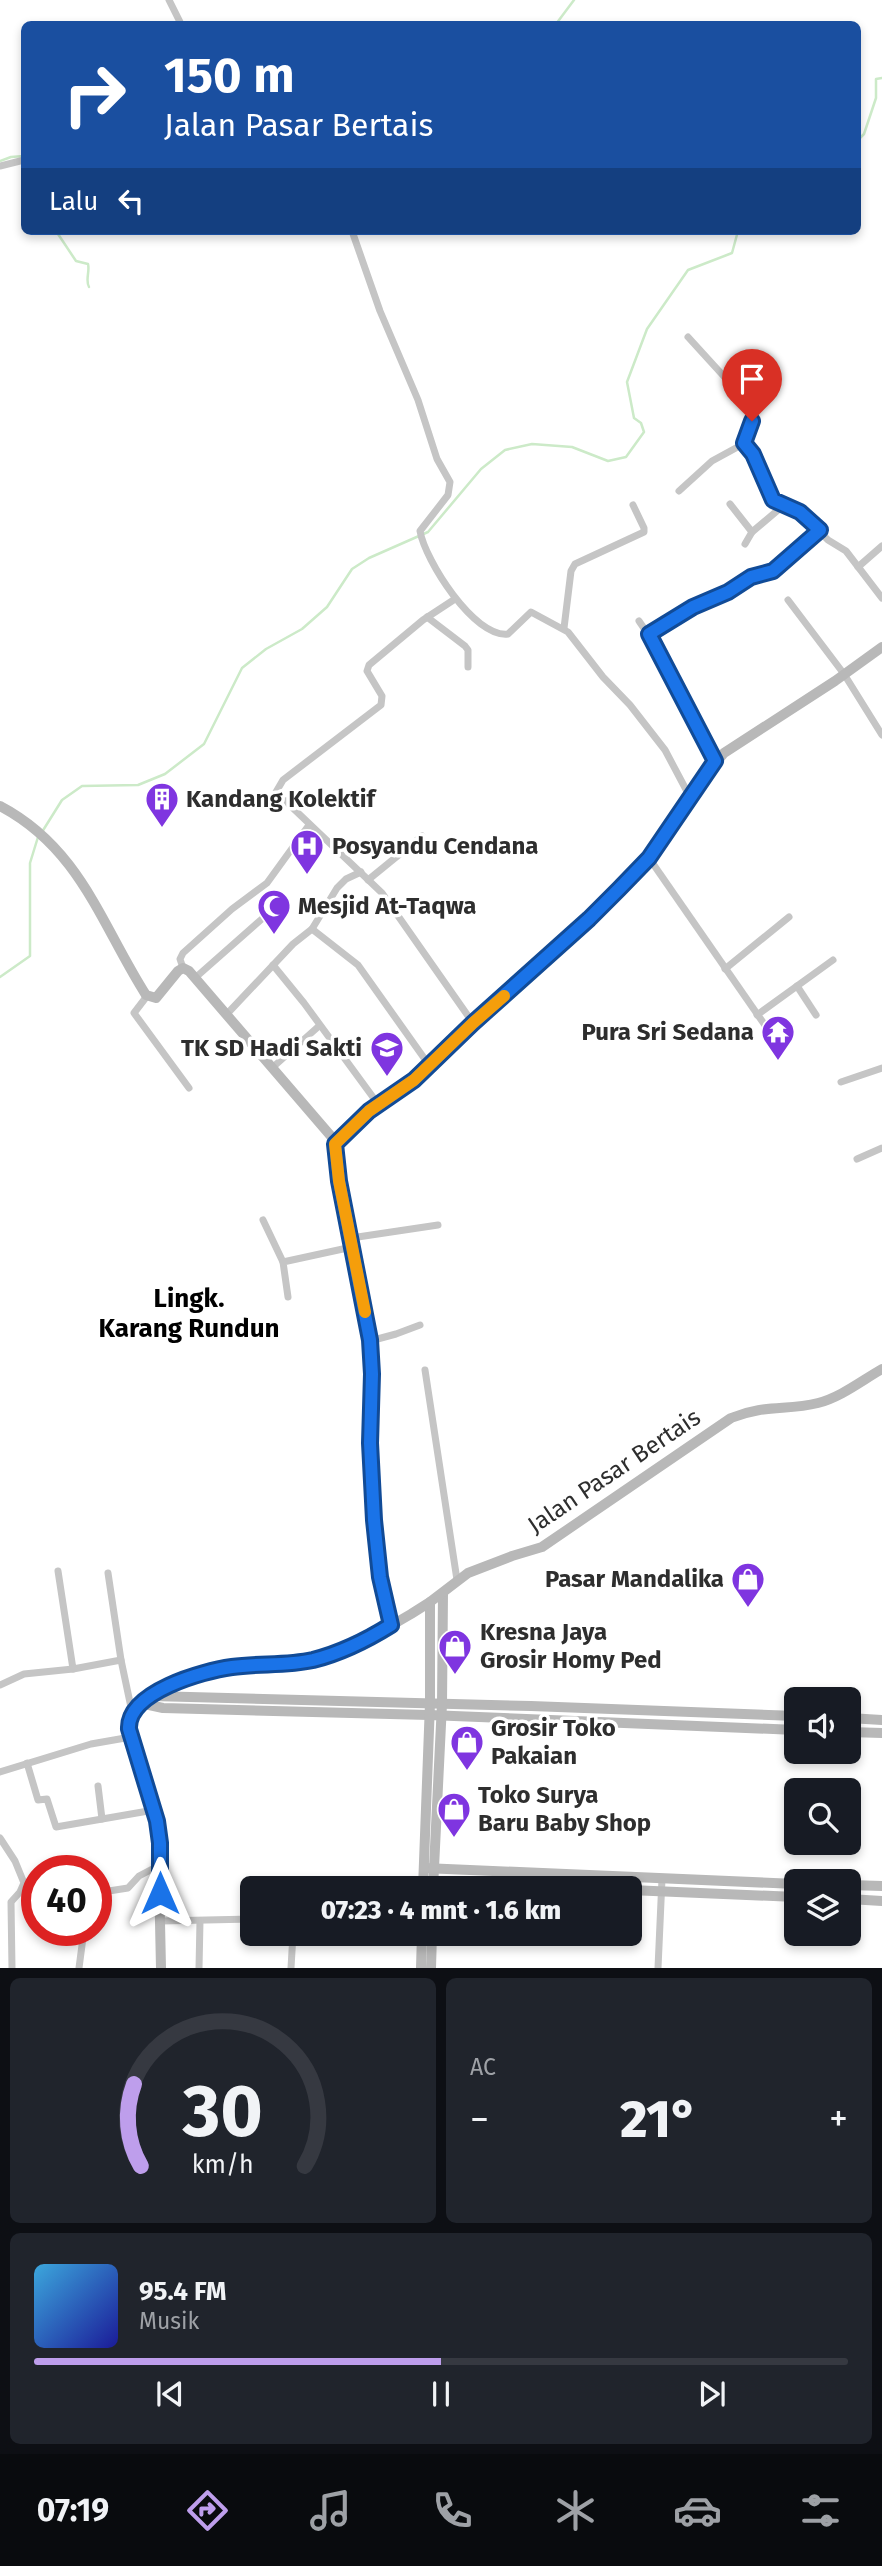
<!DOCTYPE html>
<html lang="id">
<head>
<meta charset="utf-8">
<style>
  :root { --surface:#171b24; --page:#20242c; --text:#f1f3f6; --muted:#9ea1a6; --line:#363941; --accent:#be9eec }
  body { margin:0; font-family:"Fira Sans",sans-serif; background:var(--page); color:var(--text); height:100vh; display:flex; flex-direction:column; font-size:26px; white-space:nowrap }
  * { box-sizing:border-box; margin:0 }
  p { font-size:23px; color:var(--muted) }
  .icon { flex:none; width:38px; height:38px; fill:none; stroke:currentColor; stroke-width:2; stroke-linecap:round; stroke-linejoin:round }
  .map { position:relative; height:1968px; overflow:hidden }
  .panel { display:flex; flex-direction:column; gap:10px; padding:10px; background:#0d0f14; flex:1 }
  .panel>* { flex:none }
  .hud { position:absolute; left:21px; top:21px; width:840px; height:214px; border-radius:10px; box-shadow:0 4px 10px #0003; background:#1a4fa0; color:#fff; overflow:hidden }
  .controls { position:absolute; left:784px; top:1687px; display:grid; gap:14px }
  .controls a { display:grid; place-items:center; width:77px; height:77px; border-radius:10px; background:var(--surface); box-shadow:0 4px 10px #0003; font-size:35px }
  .speed { position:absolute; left:21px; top:1855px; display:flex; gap:14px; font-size:35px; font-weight:700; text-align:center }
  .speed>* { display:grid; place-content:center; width:91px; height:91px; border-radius:50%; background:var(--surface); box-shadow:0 4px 10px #0003; line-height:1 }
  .speed .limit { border:10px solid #d22; background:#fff; color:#111 }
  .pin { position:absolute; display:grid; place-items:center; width:60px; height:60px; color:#fff; margin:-72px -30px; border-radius:50% 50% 50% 0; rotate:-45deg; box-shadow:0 0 7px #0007 }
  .pin .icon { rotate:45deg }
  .me { position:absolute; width:77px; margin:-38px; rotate:0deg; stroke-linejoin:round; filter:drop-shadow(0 0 5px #0008) }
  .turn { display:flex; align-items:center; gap:24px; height:147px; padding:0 28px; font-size:32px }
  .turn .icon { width:91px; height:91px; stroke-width:2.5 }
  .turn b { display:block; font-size:49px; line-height:60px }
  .then { display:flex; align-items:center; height:66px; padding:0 28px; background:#0003; gap:14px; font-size:26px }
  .big { font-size:52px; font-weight:800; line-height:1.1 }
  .panel .tile { flex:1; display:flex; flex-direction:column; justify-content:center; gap:10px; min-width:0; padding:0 24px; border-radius:10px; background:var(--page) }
  .panel .dial { align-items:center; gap:0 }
  .dial svg { height:182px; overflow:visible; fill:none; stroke:var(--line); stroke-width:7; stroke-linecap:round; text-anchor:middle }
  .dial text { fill:var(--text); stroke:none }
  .song { display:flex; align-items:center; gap:21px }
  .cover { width:84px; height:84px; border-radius:10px; background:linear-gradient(135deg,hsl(200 70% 55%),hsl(240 70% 35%)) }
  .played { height:7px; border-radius:4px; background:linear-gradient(90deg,var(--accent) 50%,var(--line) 50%) }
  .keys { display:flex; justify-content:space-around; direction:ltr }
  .heat { display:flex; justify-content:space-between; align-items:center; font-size:38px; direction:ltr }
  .panel .tiles { flex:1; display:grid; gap:10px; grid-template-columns:1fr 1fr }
  .tile:last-child { grid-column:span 2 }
  .trip { position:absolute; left:240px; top:1876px; width:402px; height:70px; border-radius:10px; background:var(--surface); box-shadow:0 4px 10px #0003; font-weight:800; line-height:70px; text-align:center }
  .menu { display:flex; height:112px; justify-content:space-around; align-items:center; background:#090b0e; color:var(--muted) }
  .menu .icon { width:49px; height:49px }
  .menu .on { color:var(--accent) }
  .menu b { font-size:32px; color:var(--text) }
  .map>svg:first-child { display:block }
</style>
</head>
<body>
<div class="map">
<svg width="882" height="1968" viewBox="0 0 882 1968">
  <rect width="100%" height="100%" fill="#fff"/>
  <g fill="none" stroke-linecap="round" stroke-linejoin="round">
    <!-- stream -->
    <g stroke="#cceac8" stroke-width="2.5">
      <polyline points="556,24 574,0"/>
      <polyline points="858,140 864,134 876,98 876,79 882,78"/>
      <polyline points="0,161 11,157 24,156"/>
      <path d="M56 231 76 261 88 264C90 272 85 280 89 287"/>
      <polyline points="42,832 62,800 82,786 138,785 165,774 204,744 242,668 266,649 302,629 327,607 352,569 369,558 428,532 481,469 505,450 532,444 572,447 608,461 626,457 644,432 641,423 634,418 627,382 647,329 688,270 732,253 738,231"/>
      <polyline points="0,977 30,956 30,863 38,837"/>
    </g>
    <!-- street -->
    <g stroke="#c5c5c5" stroke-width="7">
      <polyline points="169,0 181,24"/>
      <polyline points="0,166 24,160"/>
      <path d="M352 231 380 311 418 400 437 459 450 482 448 495 420 531C425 560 474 638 508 634L531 612 568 632 603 677 630 705 665 750 691 799"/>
      <polyline points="688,337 750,405 752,421 745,443 753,454 773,500 800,512 828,540 846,551 882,598"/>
      <polyline points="679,491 712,461 745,443"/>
      <polyline points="730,504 752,532 784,505"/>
      <polyline points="745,544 752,532"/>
      <polyline points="858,567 882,546"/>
      <polyline points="455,599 423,620 369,665 367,671 382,696 381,705 283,780 276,792 382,893 473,1023"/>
      <polyline points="788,600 844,674 882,735"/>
      <polyline points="427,617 465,646 468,650 468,667"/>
      <polyline points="639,621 656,646 715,761"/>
      <polyline points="564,628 571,571 575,564 644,532 644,528 633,505"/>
      <polyline points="649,634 693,607 728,592 752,577 773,571 820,530"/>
      <polyline points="649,858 778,1044"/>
      <polyline points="368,880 422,836"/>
      <polyline points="312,929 358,965 429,1065"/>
      <polyline points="273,965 304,1003 378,1104"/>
      <polyline points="183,968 180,959 183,953 232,909 267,883 309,825"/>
      <polyline points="725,969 789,917"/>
      <polyline points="195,978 263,918"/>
      <polyline points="797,986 816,1015"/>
      <polyline points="147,996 134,1013 189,1088"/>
      <polyline points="226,1015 293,944 312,929 337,888 346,879 361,872"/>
      <polyline points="757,1015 833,960"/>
      <polyline points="272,1068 319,1026"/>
      <polyline points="841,1082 882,1068"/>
      <polyline points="857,1159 882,1148"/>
      <polyline points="263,1220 283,1262"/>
      <polyline points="351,1238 438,1225"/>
      <polyline points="288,1297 283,1262 352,1247"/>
      <polyline points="370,1341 396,1334 420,1325"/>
      <polyline points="425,1370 457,1580"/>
      <polyline points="58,1571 73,1669 121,1660"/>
      <polyline points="108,1573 121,1660 132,1712"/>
      <polyline points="0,1685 24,1674 73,1669"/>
      <polyline points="27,1763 38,1800 47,1799 56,1827 154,1810"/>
      <polyline points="0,1772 91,1744 131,1737"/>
      <polyline points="98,1786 102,1819"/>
      <polyline points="0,1838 15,1861 24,1883 20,1892 11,1902 12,1968"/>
      <polyline points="96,1893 128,1888 139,1876 160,1865"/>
      <polyline points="161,1921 252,1919"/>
      <polyline points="79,1968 84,1930"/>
      <polyline points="199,1968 200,1921"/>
      <polyline points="291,1968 293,1934"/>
      <polyline points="658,1968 662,1879"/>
    </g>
    <!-- secondary -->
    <g stroke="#b8b8b8" stroke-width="10">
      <path d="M0 806C80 848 101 924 146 995L156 998 178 971 183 968 189 971 336 1142"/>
      <polyline points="391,1625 380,1578 374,1520 370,1443 372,1374 370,1341 339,1181 335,1144 369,1111 414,1080 473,1023 589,919 619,889 649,858 672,828 703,778 724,753 835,681 882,647"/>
      <polyline points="152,1696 531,1706 796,1716"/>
      <polyline points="140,1703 163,1708 429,1715 796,1730"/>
      <polyline points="849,1718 882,1720"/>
      <polyline points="849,1732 882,1733"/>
      <polyline points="424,1868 796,1884"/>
      <polyline points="426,1882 577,1888"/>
      <polyline points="849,1885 882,1886"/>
      <polyline points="423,1888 430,1703 430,1602"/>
      <polyline points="433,1888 442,1704 443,1593"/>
      <polyline points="630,1890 796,1897"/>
      <polyline points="849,1899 882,1901"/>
      <path d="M161 1968 158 1830 129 1726 130 1715 138 1705 148 1696 172 1684 224 1668 285 1664 337 1652 375 1635 411 1614 430 1602 468 1573 512 1556 542 1547 731 1418C765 1404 787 1411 818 1403 841 1397 861 1381 882 1369"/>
      <polyline points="421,1968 422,1934"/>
      <polyline points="431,1968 432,1934"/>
    </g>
  </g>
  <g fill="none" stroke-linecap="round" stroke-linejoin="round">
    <defs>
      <path id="route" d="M160 1893V1843L157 1821 129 1729C127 1692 203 1671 232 1667 259 1663 286 1666 313 1660 341 1653 367 1640 391 1625L380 1577 374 1520 370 1443 372 1374 370 1340 339 1181 335 1144 369 1111 414 1080 473 1023 589 919 619 889 649 858 715 761 649 634 693 607 728 592 751 577 773 571 820 530 800 512 773 500 753 454 744 443 752 421"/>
    </defs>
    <!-- route casing -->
    <use href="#route" stroke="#114b97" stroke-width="18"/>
    <!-- route -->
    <use href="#route" stroke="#1a73e8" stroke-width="12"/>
    <!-- slow -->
    <polyline stroke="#f59e0b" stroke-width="12" points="365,1312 339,1181 335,1144 369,1111 414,1080 473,1023 504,996"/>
  </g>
  <!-- icons -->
  <defs>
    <symbol id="building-pin" viewBox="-11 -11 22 30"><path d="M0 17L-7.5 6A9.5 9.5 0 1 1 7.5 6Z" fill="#7f35e0" stroke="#fff"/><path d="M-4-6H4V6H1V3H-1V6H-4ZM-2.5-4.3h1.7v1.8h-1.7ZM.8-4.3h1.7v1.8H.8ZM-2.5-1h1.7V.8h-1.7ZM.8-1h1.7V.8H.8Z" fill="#fff"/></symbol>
    <symbol id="hospital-pin" viewBox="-11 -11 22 30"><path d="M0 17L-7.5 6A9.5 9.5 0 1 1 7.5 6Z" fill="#7f35e0" stroke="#fff"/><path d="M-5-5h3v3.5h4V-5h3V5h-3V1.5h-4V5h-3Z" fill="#fff"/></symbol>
    <symbol id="mosque-pin" viewBox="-11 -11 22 30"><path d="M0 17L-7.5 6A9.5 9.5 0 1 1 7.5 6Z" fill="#7f35e0" stroke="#fff"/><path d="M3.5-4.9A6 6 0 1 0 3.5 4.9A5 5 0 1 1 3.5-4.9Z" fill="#fff"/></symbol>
    <symbol id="temple-pin" viewBox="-11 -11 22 30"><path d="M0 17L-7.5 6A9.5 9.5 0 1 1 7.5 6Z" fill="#7f35e0" stroke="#fff"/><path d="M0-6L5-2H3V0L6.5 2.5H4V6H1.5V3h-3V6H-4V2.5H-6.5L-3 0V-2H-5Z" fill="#fff"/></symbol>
    <symbol id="school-pin" viewBox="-11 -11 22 30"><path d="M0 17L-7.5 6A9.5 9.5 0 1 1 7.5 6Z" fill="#7f35e0" stroke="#fff"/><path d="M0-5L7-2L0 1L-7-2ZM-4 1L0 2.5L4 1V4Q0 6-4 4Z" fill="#fff"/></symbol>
    <symbol id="shop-pin" viewBox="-11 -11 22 30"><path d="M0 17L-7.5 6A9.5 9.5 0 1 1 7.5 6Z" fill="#7f35e0" stroke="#fff"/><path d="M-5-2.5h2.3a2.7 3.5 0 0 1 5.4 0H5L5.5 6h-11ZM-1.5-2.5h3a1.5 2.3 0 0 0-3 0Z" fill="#fff"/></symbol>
  </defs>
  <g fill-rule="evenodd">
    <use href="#building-pin" x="143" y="780" width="38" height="52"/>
    <use href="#hospital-pin" x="288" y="827" width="38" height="52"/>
    <use href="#mosque-pin" x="255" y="887" width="38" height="52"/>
    <use href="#temple-pin" x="759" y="1013" width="38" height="52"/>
    <use href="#school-pin" x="368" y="1029" width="38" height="52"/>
    <use href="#shop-pin" x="729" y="1560" width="38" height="52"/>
    <use href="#shop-pin" x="436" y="1627" width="38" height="52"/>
    <use href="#shop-pin" x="448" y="1723" width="38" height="52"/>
    <use href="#shop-pin" x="435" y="1790" width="38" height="52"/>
  </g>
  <g text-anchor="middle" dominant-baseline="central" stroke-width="7" stroke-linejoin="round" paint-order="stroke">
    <!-- poi labels -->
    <g font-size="24" font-weight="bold" fill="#2e2e2e" stroke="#fff" text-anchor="start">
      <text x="186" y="799">Kandang Kolektif</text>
      <text x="332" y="846">Posyandu Cendana</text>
      <text x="298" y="906">Mesjid At-Taqwa</text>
      <text x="754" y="1032" text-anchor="end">Pura Sri Sedana</text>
      <text x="362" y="1048" text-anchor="end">TK SD Hadi Sakti</text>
      <text x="724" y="1579" text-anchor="end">Pasar Mandalika</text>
      <text x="480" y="1632">Kresna Jaya<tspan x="480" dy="28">Grosir Homy Ped</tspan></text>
      <text x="491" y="1728">Grosir Toko<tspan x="491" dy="28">Pakaian</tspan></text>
      <text x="478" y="1795">Toko Surya<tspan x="478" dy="28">Baru Baby Shop</tspan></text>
    </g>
    <!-- street labels -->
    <g font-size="24" fill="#2e2e2e" stroke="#fff">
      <text transform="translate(614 1471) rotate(-34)">Jalan Pasar Bertais</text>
    </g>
    <!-- neighbourhood labels -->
    <g font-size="26" font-weight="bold" fill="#000" stroke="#fff">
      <text x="189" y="1298">Lingk.<tspan x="189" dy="30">Karang Rundun</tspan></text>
    </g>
  </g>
</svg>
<div class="controls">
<a><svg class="icon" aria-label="sound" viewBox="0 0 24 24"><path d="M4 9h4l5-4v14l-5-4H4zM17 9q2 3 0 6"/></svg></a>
<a><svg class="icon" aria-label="search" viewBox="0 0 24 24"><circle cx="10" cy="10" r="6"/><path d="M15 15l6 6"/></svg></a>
<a><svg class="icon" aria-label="layers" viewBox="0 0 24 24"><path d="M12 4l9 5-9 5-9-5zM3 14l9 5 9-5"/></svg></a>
</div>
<div class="speed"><div class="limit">40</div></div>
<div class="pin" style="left:752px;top:421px;background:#d93025"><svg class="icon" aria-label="arrive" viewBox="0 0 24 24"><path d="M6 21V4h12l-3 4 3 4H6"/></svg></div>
<svg class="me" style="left:160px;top:1893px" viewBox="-20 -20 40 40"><path d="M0-17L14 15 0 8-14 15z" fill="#1a73e8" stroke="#fff" stroke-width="4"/></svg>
<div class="trip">07:23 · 4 mnt · 1.6 km</div>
<div class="hud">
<div class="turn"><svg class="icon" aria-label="right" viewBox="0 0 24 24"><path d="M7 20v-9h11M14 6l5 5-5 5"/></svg><div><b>150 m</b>Jalan Pasar Bertais</div></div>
<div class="then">Lalu<svg class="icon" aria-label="left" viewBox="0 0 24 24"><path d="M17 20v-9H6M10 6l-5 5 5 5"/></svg></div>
</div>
</div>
<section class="panel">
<div class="tiles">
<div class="tile dial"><svg viewBox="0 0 100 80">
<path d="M14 69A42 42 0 1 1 86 69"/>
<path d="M14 69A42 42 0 0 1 11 33" stroke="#be9eec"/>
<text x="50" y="56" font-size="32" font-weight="700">30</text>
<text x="50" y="72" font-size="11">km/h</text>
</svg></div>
<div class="tile"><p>AC</p>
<div class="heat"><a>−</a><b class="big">21°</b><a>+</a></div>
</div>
<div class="tile">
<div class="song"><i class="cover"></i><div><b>95.4 FM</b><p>Musik</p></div></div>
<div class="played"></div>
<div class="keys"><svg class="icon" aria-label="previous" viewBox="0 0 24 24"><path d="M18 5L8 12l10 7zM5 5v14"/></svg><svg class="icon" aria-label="pause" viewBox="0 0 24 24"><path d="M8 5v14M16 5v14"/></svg><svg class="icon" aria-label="next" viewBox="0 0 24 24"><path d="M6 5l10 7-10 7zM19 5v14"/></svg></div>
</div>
</div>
</section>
<nav class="menu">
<b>07:19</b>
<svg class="icon on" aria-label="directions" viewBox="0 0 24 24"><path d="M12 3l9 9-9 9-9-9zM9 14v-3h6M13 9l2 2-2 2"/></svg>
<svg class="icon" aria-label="music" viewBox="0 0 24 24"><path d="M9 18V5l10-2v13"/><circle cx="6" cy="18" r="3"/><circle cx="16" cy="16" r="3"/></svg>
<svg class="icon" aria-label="phone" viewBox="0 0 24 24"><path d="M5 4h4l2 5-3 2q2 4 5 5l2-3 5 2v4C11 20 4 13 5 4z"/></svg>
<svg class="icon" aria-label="climate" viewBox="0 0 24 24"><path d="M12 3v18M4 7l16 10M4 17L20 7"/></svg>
<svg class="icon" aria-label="car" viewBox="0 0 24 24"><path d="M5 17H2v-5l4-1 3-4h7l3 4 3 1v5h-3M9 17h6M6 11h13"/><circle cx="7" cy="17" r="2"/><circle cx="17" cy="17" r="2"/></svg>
<svg class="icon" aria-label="filters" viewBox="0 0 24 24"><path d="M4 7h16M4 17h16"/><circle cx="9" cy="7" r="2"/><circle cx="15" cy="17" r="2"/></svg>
</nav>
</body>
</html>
